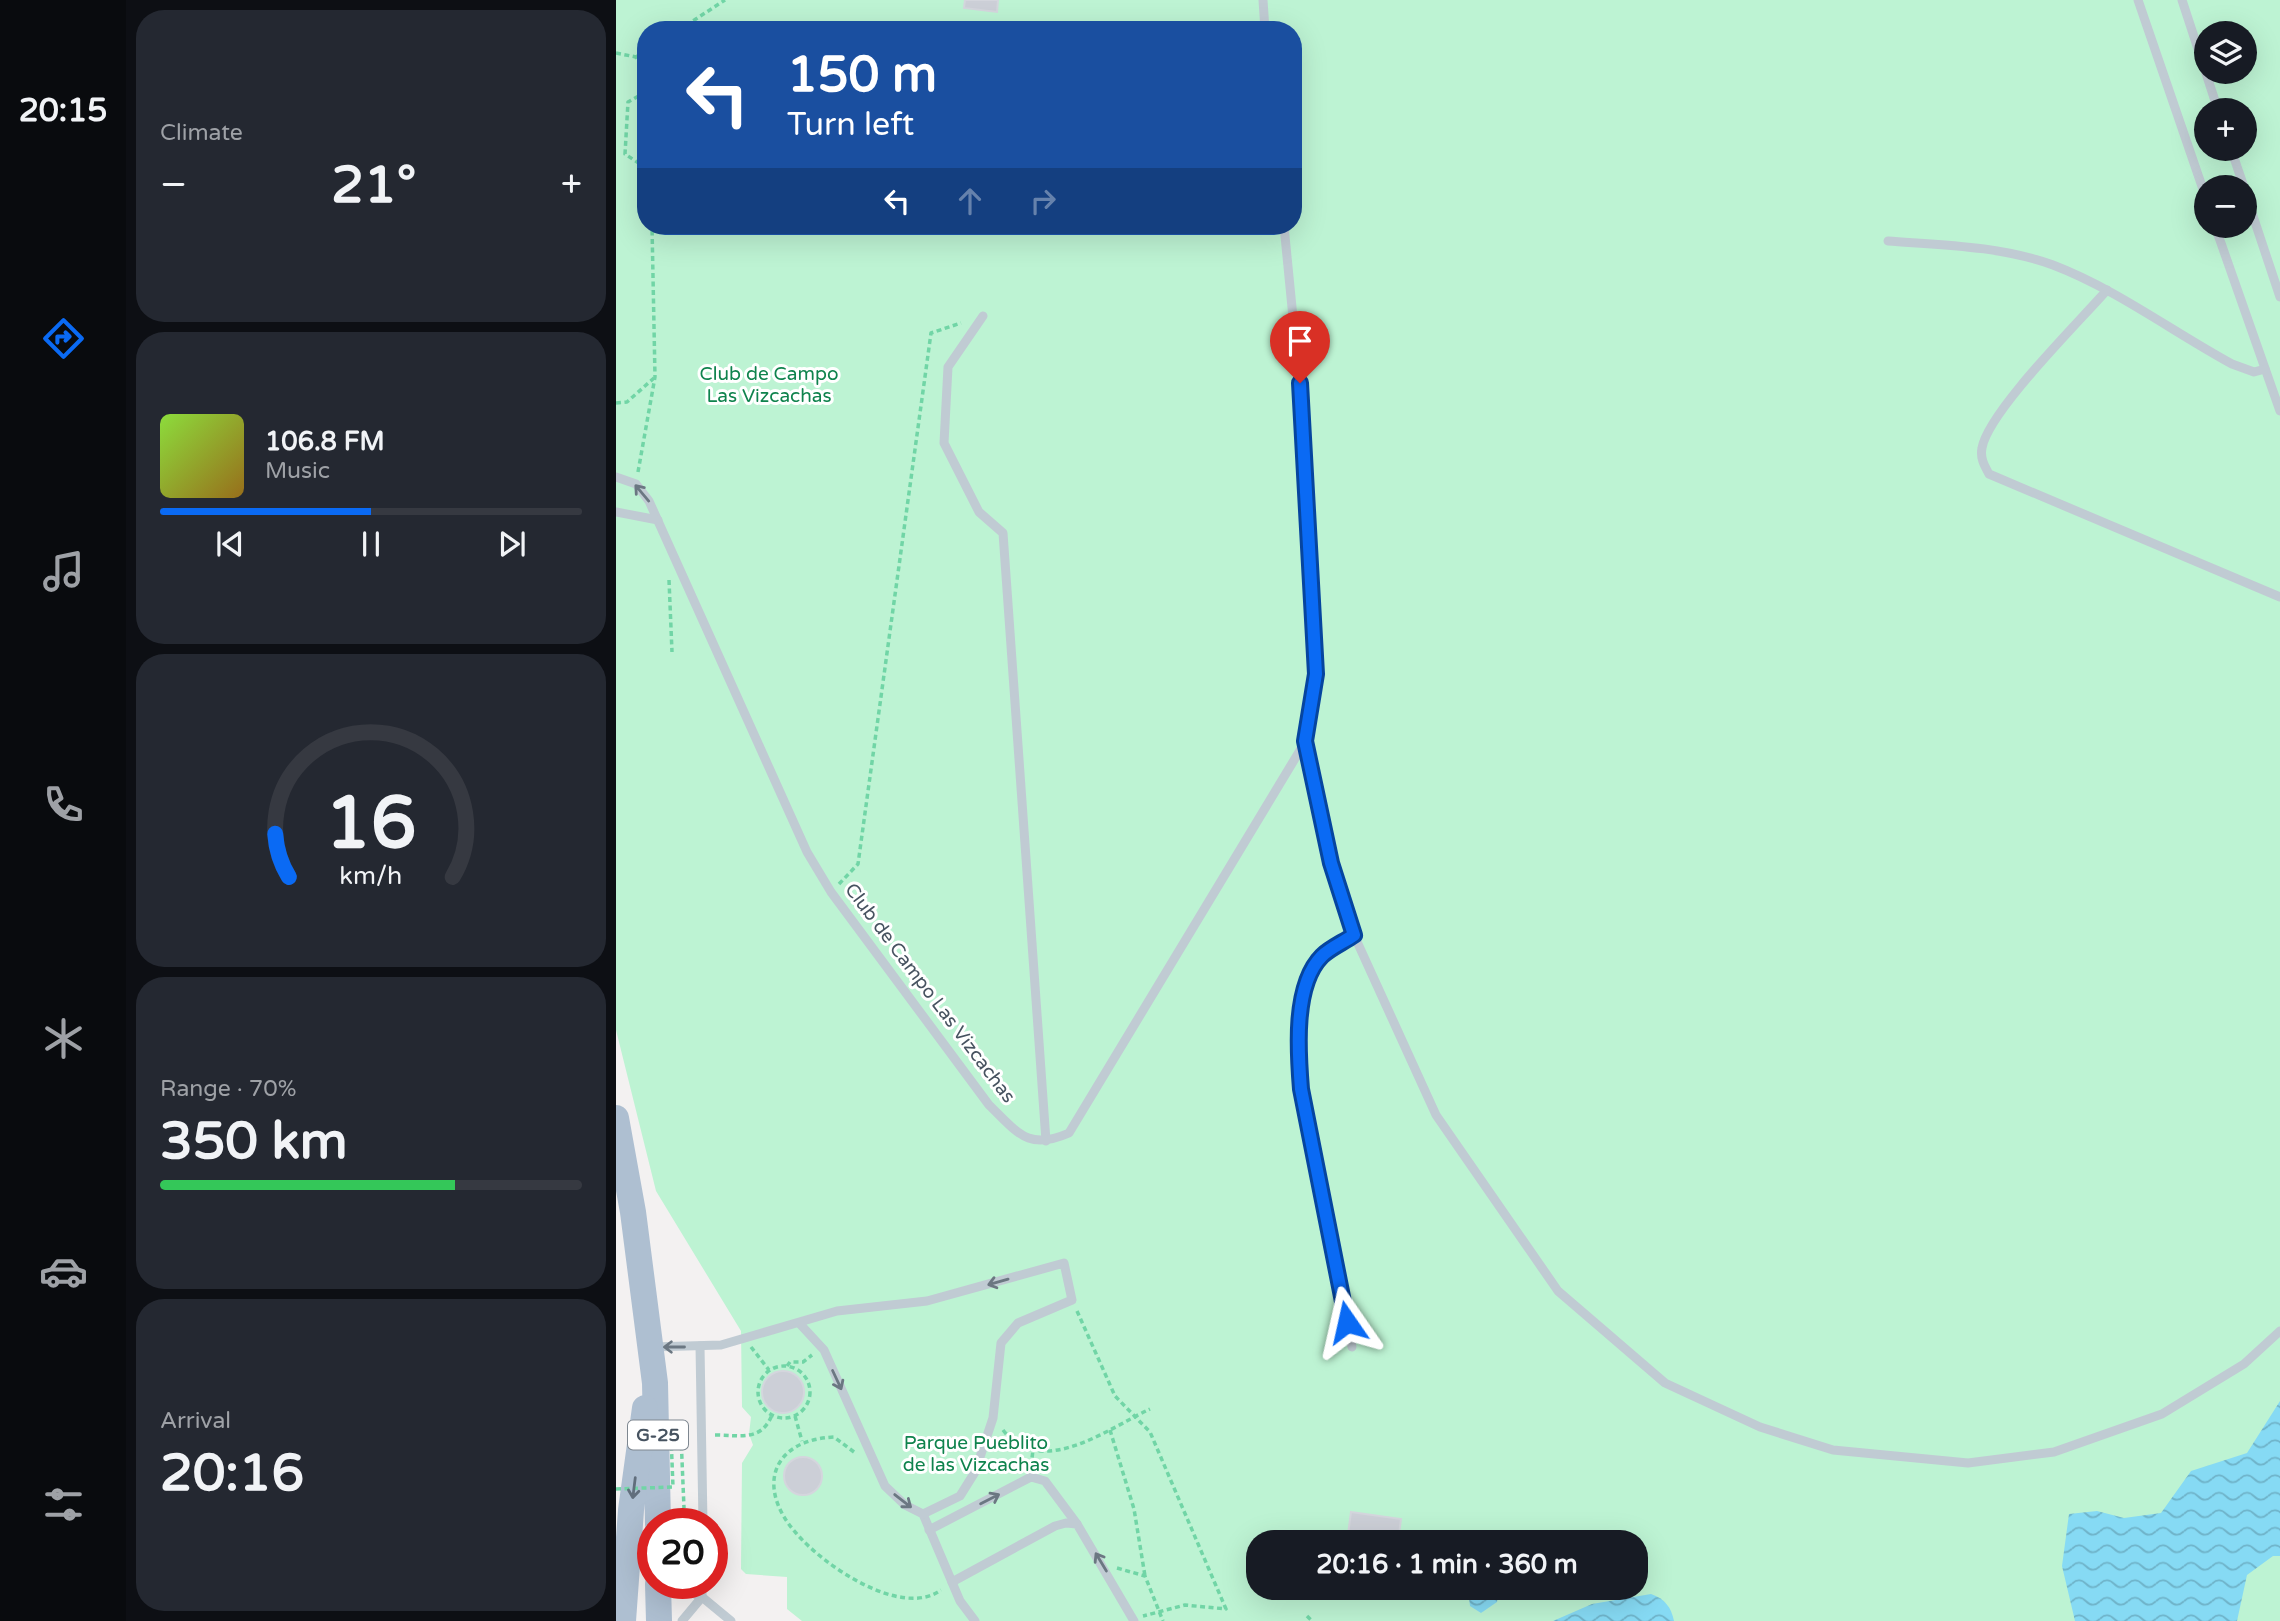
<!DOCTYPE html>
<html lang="en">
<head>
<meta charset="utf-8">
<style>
  :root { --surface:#171b24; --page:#242831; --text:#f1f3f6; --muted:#9ea1a6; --line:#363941; --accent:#0a6af4 }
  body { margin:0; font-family:"Varela Round",sans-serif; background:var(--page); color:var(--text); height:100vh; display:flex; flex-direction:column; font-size:26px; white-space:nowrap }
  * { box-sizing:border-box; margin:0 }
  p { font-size:23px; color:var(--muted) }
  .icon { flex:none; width:38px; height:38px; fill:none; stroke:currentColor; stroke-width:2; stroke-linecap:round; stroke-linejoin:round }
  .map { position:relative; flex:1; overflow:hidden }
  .drawer { display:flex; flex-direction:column; gap:10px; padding:10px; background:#0d0f14; width:490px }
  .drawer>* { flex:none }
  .banner { position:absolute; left:21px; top:21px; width:665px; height:214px; border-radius:28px; box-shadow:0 7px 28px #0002; background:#1a4fa0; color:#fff; overflow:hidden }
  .buttons { position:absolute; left:1578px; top:21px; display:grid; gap:14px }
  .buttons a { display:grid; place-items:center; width:63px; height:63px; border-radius:50%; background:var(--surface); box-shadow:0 7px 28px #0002; font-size:35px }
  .speed { position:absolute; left:21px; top:1508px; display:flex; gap:14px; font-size:35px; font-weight:700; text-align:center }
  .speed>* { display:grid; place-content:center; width:91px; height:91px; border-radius:50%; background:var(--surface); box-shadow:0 7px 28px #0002; line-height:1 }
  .speed .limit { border:10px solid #d22; background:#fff; color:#111 }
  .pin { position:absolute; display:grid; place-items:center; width:60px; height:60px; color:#fff; margin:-72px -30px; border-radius:50% 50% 50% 0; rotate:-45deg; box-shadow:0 0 7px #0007 }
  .pin .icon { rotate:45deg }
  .me { position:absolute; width:77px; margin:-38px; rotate:349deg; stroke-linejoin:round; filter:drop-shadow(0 0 5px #0008) }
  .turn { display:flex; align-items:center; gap:24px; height:147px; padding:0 35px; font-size:32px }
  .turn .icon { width:91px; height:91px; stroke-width:2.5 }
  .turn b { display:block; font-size:49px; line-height:60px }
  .lanes { display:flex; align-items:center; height:66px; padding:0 35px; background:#0003; justify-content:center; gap:35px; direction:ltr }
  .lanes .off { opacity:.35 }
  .big { font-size:52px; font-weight:700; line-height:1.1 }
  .drawer .card { flex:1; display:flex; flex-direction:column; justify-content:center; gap:10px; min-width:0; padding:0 24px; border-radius:28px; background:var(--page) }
  .drawer .dial { align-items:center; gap:0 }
  .dial svg { height:182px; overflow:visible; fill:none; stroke:var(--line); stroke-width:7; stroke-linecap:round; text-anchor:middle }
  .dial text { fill:var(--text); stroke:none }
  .song { display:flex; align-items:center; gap:21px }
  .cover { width:84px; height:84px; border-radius:10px; background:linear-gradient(135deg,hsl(90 70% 55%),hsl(40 70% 35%)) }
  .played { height:7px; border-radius:4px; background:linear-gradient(90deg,var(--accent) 50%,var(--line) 50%) }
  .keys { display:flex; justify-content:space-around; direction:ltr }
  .heat { display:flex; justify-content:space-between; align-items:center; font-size:38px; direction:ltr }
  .charge { height:10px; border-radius:5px; background:linear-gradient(90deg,#34c759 70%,var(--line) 0) }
  .trip { position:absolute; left:630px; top:1530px; width:402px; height:70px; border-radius:28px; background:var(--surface); box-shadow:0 7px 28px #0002; font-weight:700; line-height:70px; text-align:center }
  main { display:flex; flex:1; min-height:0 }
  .tabs { display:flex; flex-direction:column; width:126px; justify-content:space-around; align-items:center; background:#090b0e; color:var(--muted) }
  .tabs .icon { width:49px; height:49px }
  .tabs .active { color:var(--accent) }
  .tabs b { font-size:32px; color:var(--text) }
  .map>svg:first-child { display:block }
</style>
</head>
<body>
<main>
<nav class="tabs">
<b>20:15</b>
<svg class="icon active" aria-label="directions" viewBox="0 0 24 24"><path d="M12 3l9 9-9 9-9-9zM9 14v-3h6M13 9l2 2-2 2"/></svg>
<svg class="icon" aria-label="music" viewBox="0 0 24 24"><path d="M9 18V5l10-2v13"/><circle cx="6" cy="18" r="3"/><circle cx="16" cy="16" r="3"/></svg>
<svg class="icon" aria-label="phone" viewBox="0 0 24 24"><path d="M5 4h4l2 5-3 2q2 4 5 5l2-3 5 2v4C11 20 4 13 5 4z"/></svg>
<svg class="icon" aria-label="climate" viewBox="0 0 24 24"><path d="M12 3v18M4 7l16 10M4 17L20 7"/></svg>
<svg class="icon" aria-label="car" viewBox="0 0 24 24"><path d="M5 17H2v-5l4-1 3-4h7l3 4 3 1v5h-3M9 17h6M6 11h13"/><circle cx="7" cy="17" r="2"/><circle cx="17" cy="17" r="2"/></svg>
<svg class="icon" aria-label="filters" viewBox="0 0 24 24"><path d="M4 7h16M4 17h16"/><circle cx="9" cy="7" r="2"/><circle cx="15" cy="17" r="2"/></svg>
</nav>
<section class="drawer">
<div class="card"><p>Climate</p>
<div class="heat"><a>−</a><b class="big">21°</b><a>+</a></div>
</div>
<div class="card">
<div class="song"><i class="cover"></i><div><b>106.8 FM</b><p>Music</p></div></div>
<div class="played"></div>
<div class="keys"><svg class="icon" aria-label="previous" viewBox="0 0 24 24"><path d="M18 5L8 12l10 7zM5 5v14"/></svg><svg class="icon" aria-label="pause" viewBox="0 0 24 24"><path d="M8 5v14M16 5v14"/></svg><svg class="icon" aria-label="next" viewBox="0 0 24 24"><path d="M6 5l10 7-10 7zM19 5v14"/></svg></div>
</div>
<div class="card dial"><svg viewBox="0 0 100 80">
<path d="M14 69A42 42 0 1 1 86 69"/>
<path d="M14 69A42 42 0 0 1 8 50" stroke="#0a6af4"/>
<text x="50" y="56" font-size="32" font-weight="700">16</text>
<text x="50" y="72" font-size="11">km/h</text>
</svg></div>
<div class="card"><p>Range · 70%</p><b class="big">350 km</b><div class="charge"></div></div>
<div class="card"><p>Arrival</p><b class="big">20:16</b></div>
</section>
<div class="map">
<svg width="1664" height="1621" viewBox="0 0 1664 1621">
  <defs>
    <pattern id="water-waves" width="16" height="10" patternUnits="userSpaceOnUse" patternTransform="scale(1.75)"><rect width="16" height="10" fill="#86daf4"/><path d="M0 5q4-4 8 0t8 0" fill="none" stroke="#6fb3c9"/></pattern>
  </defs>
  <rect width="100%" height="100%" fill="#f3f1f1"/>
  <!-- park -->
  <path fill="#bdf3d3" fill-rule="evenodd" d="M0 0H1664V1621H186L171 1609V1577L130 1574 125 1569 126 1463 137 1445 133 1434 135 1417 126 1407 125 1331 40 1191 0 1030ZM30 30H677V226H30ZM1591 33H1629V72H1591ZM1591 110H1629V149H1591ZM1591 187H1629V226H1591ZM642 1542H1020V1587H642Z"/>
  <!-- water -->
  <g fill="url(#water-waves)">
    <polygon points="1664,1401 1664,1556 1657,1556 1631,1575 1621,1621 1459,1621 1446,1566 1453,1514 1481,1511 1508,1518 1545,1513 1575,1471 1631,1453"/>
    <polygon points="862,1587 883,1589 881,1602 865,1613 854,1606 853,1598"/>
    <path d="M1035 1594C1049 1599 1055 1607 1058 1621H937L976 1604Z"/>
  </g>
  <!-- building -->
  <g fill="#cccfd7" stroke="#d4d6dd" stroke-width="2">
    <polygon points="349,0 382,0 381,12 348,8"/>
    <circle cx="167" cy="1392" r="21"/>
    <circle cx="187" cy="1476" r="19"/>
    <polygon points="735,1512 785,1519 782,1542 731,1542"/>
  </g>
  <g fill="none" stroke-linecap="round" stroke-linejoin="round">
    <!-- path -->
    <g stroke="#71d5a6" stroke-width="3.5" stroke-dasharray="5 3.5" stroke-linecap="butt">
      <polyline points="63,30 109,0"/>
      <polyline points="30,51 20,57 30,74"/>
      <polyline points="0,53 20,57"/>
      <polyline points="30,92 12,102 9,154 30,168"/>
      <polyline points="0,403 11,402 38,378"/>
      <polyline points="22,472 39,377 36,226"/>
      <polyline points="53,580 56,652"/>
      <polyline points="223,884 242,864 315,333 345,323"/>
      <polyline points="461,1311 499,1396 534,1432 610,1609 569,1605 527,1616"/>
      <polyline points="135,1347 153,1370"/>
      <circle cx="168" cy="1392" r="26"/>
      <polyline points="171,1366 174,1362 187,1362 196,1355"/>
      <polyline points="179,1416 186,1441"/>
      <path d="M387 1430C425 1480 493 1428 534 1409"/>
      <polyline points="494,1430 518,1509 529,1576"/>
      <path d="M99 1435C124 1435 145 1442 156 1415"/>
      <path d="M238 1452 218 1437C155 1440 140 1488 180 1533 207 1565 285 1619 325 1590"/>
      <polyline points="415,1466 417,1450"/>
      <polyline points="501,1568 529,1576 547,1621"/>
      <polyline points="691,1616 696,1621"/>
    </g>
    <!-- lane -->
    <g stroke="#c0cbd3" stroke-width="9">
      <polyline points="647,0 649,30"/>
      <polyline points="1522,0 1591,201"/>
      <polyline points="1566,0 1602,110"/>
      <polyline points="1615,149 1628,187"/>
      <polyline points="1629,192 1664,297"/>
      <polyline points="668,226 686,409 700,674 689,742 715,863 738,935 820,1115 942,1291 1049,1383 1144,1427 1217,1450 1352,1463 1438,1452 1546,1414 1628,1364 1664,1331"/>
      <polyline points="1599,226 1664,411"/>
      <path d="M1272 241C1327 245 1385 246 1437 265 1500 289 1557 332 1616 364L1638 372 1649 369"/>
      <path d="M1491 290C1463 322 1372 412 1366 448 1364 458 1368 465 1373 474L1664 597"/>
      <polyline points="367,316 332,367 328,443 363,512 387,533 430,1141"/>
      <path d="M0 477 20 484 33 501 191 852 215 892 373 1105C402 1133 412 1151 453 1133L689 742"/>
      <polyline points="0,512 42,520"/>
      <polyline points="184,1324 208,1350 269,1486 289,1505 307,1514 344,1601 359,1621"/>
      <polyline points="84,1346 87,1524"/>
      <polyline points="36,1347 105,1345 221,1311 311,1301 448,1263 456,1300 402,1323 385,1343 377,1418 359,1472 344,1496 307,1514"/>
      <path d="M736 1347 686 1089C682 1052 677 985 706 956 714 948 728 942 738 935"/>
      <polyline points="313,1530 415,1477 429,1481 461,1524"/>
      <polyline points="336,1582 439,1526 450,1523 461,1524 518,1621"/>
      <polyline points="55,1584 86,1597 115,1621"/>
      <polyline points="66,1621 86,1597 86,1584"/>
    </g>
    <!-- primary -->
    <g stroke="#aebfd1" stroke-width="26">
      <polyline points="0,1118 17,1212 39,1383 42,1524"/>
      <polyline points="42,1584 43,1621"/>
      <polyline points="7,1621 15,1510 29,1408"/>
    </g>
    <!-- path-bridge -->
    <polyline stroke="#71d5a6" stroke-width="3.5" stroke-dasharray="5 3.5" stroke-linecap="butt" points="0,1489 57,1487 55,1436 65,1436 68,1508"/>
  </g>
  <!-- one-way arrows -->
  <defs><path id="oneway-shaft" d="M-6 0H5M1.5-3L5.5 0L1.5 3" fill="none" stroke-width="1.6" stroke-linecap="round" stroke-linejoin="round" transform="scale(1.75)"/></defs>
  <g stroke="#6b7782">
    <use href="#oneway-shaft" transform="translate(26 493) rotate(-130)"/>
    <use href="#oneway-shaft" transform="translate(382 1282) rotate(164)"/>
    <use href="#oneway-shaft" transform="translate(58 1347) rotate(180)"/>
    <use href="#oneway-shaft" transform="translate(221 1380) rotate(65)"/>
    <use href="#oneway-shaft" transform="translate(374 1499) rotate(-27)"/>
    <use href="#oneway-shaft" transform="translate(287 1501) rotate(38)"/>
    <use href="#oneway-shaft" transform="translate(485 1562) rotate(-121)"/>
  </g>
  <use stroke="#616e7c" href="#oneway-shaft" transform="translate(18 1488) rotate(97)"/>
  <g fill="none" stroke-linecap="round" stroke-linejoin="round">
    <defs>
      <path id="route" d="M684 383 700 674 689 741 715 863 738 935C728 942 714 948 706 956 677 985 682 1052 685 1089L731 1322"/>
    </defs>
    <!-- route casing -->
    <use href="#route" stroke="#06459f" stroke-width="18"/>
    <!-- route -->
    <use href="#route" stroke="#0a6af4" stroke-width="12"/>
  </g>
  <g text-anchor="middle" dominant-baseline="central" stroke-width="6" stroke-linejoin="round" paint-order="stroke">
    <!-- shield labels -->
    <rect fill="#fff" stroke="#7e8790" stroke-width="2" x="12" y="1420.5" width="60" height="29" rx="5"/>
    <g font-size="18" font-weight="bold" fill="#475360">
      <text x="42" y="1435">G-25</text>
    </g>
    <!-- park labels -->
    <g font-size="19" fill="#0f834d" stroke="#fff">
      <text x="153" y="374">Club de Campo<tspan x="153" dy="22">Las Vizcachas</tspan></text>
      <text x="360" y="1443">Parque Pueblito<tspan x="360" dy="22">de las Vizcachas</tspan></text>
    </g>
    <!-- street labels -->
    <g font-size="19" fill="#475360" stroke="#fff">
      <text transform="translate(314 993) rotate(53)">Club de Campo Las Vizcachas</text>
    </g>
  </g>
</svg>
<div class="buttons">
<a><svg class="icon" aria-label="layers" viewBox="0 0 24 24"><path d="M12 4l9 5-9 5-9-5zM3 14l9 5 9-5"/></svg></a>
<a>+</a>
<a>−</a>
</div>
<div class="speed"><div class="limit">20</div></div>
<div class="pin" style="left:684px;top:383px;background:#d93025"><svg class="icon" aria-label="arrive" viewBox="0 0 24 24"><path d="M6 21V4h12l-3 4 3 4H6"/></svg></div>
<svg class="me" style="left:731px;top:1322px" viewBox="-20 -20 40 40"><path d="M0-17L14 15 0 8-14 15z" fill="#0a6af4" stroke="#fff" stroke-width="4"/></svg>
<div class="trip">20:16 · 1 min · 360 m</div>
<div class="banner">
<div class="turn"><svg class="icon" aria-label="left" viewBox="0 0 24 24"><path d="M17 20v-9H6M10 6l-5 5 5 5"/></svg><div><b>150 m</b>Turn left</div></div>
<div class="lanes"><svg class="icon" aria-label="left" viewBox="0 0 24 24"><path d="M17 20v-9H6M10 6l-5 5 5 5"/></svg><svg class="icon off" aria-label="ahead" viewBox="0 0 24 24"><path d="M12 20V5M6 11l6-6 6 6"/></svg><svg class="icon off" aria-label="right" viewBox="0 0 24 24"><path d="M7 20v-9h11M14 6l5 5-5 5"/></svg></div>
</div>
</div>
</main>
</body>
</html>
